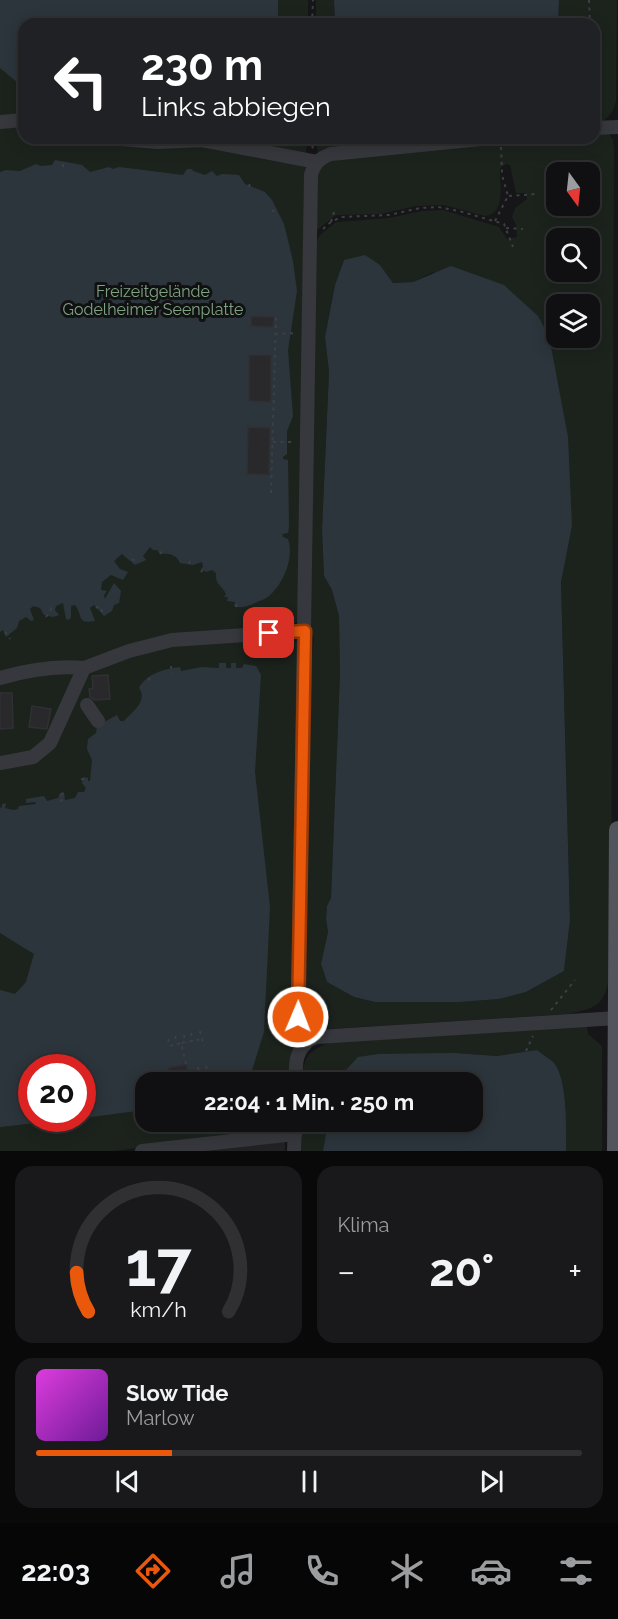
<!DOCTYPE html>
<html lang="de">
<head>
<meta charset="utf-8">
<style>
  :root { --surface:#101012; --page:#19191b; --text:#f1f3f6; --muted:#9c9d9f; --line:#303032; --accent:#ea580c }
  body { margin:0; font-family:Raleway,sans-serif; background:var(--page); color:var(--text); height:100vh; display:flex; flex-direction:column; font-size:22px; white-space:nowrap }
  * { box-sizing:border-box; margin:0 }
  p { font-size:20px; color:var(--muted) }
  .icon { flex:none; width:33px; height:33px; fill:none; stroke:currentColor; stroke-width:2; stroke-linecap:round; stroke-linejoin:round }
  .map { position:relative; height:1151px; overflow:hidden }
  .drawer { display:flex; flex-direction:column; gap:15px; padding:15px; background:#09090a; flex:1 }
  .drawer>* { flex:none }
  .banner { position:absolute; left:18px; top:18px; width:582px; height:126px; border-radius:18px; box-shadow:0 3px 15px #0003,0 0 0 2px var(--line); background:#202124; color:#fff; overflow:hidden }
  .needle { width:39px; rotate:165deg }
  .controls { position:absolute; left:546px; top:162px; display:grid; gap:12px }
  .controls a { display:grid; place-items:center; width:54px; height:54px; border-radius:12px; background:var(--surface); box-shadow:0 3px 15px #0003,0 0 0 2px var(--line); font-size:30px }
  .speed { position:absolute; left:18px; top:1054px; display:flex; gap:12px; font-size:30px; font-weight:700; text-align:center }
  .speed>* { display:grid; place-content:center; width:78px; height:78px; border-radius:50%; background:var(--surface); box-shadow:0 3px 15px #0003,0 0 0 2px var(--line); line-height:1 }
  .speed .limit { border:9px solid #d22; background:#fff; color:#111 }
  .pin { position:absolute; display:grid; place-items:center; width:51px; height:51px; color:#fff; margin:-26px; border-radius:12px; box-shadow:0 3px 9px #0006 }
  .me { position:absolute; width:66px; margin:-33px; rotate:1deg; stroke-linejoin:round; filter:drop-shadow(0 0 4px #0008) }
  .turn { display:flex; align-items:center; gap:21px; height:126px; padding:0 24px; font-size:27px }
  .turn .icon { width:78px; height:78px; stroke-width:2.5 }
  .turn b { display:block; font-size:42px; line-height:51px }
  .big { font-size:45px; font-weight:700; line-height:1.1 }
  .drawer .widget { flex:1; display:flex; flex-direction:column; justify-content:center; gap:9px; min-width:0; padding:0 21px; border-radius:18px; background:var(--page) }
  .drawer .dial { align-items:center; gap:0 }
  .dial svg { height:156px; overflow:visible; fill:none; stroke:var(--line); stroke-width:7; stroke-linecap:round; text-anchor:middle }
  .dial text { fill:var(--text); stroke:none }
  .song { display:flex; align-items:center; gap:18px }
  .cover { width:72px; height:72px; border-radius:9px; background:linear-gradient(135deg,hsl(300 70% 55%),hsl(280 70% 35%)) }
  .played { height:6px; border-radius:3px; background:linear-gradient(90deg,var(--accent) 25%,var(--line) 25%) }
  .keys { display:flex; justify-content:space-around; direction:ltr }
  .heat { display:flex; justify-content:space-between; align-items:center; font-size:33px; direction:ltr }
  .drawer .tiles { flex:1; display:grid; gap:15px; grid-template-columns:1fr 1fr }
  .widget:last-child { grid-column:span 2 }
  .trip { position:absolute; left:135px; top:1072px; width:348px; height:60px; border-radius:18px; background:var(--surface); box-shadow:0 3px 15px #0003,0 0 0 2px var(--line); font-weight:700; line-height:60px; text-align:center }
  .dock { display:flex; height:96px; justify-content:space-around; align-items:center; background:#060607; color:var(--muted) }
  .dock .icon { width:42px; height:42px }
  .dock .active { color:var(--accent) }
  .dock b { font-size:27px; color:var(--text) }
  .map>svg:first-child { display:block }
</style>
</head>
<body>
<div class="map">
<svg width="618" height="1151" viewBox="0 0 618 1151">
  <rect width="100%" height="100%" fill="#161618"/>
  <!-- built -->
  <polygon fill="#222225" points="285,1140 285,1151 191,1151"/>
  <!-- green -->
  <g fill="#1c231d" fill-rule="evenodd">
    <path d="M0 0H308V24H24V138H308L304 165 307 172 302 615 296 623 286 628V636L299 643 294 1021 291 1083H146V1122H288L287 1129 113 1151H0ZM32 1068H82V1119H32Z"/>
    <polygon points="316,0 334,0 335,24 316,24"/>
    <path d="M559 0H617L616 101C613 113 607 122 594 124V24H558Z"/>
    <path d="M594 133 609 134 613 140 614 149 611 972C603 1005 601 1007 568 1014L312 1030 304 1025 306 718 314 639 310 630 314 245 320 235 336 222 389 218 422 211 443 210 499 227 507 239 517 237 516 225 512 217 515 208 527 199 526 193H516L510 165 506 164 500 168C499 183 507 214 485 216L444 205 416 206 381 214 336 215 317 230 315 178 322 161 536 138H594ZM556 172H590V206H556ZM556 238H590V272H556ZM344 260 380 265 393 283 413 282 433 272 572 526 561 581 570 920 564 971 526 992 499 999 460 1002H375L354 997 327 982 321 964 328 932 326 919 327 906 331 899 340 674 339 616 332 590 324 576 322 530 329 372 325 337 335 285ZM556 304H590V338H556Z"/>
    <polygon points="316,138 459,138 318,154"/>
    <path d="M587 1026 588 1034 602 1046V1151H566L564 1105 560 1076 537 1050 497 1056 455 1053 345 1071 339 1083H302C303 1058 307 1051 331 1042Z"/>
    <polygon points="300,1122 328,1122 323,1151 300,1151"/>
  </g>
  <!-- water -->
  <g fill="#2c353c">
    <polygon points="0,0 278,0 278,24 24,24 24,88 0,68"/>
    <polygon points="334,0 559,0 558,24 335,24"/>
    <path d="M55 160 82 165 90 172 109 167 113 169 119 167 183 175 187 169H192L193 171 205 175 212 171 217 176 222 174 239 175 245 184 265 192 272 200 284 224 293 261 297 291 288 350 293 416 287 431V454L283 457V459L288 460 289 527 288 533 282 534 283 537 288 539C294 556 285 579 273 592 269 597 263 600 257 602 250 606 242 609 234 606L235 602 227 601 228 597H224L226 594C222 585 215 585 216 573L212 570 206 572 201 569 203 567 202 562 193 565 180 563C176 554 169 553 160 554L157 550H153L150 547 143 556 146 560 135 565 122 554 114 561 120 569 128 572 123 580 111 575 102 582 101 590 107 591 104 595 105 599 114 583 121 591 119 603 114 605 112 611 104 616 94 605 90 608 95 621C76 624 84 617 75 605L71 606V617L69 620 66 619 63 603 56 606 55 610 59 615 53 617 44 615 40 608 33 606 30 609 34 620 31 621 26 617 19 621 17 628 6 637 3 630 0 632V172L6 170 20 171 36 164 41 166 52 165Z"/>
    <polygon points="365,255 380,265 393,283 413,282 451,266 504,285 538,316 549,336 568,437 572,526 561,582 570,920 564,971 526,992 499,999 460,1002 375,1002 354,997 327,982 321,964 328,932 326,919 327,906 331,898 340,674 339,616 332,590 324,576 322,530 329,372 325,337 335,285 344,260"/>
    <path d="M219 663H226V668H231V663H236V668H242L244 664 256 666 261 675 255 772 270 907 264 1032 248 1083H146L145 1110 83 1118 82 1068H32V1119H71L0 1127V990L15 994 26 982 34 954 0 933V807L2 808V804L6 803 5 808 13 810 18 809 19 806 36 804 35 802 26 803V799L44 796 47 801 58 798 60 793 64 792 65 800 75 798 78 792H84L86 788 82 783 83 777 88 778V781H90L92 760 87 749 88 739 96 733 97 726 117 715 120 721H124C133 711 148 701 139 688 147 673 165 669 180 667L181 671 202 667 219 668Z"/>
    <path d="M537 1050C542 1054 548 1058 553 1062 568 1078 566 1129 566 1151H323L328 1122H472V1083H339L345 1071 358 1057 379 1054 455 1053 497 1056Z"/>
  </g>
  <!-- building -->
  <g fill="#29292c" stroke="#303034" stroke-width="1.5">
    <polygon points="251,316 274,317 273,327 251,326"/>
    <polygon points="249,355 271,355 271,402 249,401"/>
    <polygon points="248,427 270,428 269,475 247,474"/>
    <polygon points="108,675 110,699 95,700 90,697 89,689 93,688 92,676"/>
    <polygon points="0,693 12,693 13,728 0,729"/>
    <polygon points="32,706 51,709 47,729 29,727"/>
    <polygon points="186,1064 190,1079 172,1083 168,1068"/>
  </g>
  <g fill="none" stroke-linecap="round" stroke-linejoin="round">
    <!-- path -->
    <g stroke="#3d3f44" stroke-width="2" stroke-dasharray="3 4.5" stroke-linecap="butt">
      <polyline points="589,0 590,24"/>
      <polyline points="312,24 313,0"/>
      <polyline points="311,138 313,150"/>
      <polyline points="63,167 63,160"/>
      <polyline points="249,187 250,183"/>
      <polyline points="509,196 536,194"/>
      <polyline points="272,211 277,210"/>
      <polyline points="495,221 508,196 502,175 501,144"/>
      <polyline points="331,222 335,209"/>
      <polyline points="506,228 523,229"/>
      <polyline points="323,229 331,222 341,217 389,215 420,208 438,207 459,211 504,224 513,247"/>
      <polyline points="275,334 296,333"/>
      <polyline points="273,442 294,442"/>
      <polyline points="271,493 276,317"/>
      <polyline points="160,554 164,548"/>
      <polyline points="132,559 138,563"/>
      <polyline points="189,564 191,559"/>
      <polyline points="201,572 203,569"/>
      <polyline points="236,607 237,603"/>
      <polyline points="96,608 99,606 105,616"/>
      <polyline points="46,617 53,606"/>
      <polyline points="5,632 10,639"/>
      <polyline points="171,666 172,674"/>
      <polyline points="148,678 151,681"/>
      <polyline points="81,779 88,780"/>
      <polyline points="60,801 63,800 62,793"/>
      <polyline points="551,1010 575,980"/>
      <polyline points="200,1031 204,1046"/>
      <polyline points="191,1033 193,1041"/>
      <polyline points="184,1035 186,1043"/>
      <polyline points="175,1036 177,1044"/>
      <polyline points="168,1039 170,1046 181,1043"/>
      <polyline points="526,1051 533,1036"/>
      <polyline points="186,1064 181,1043 202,1039"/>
      <polyline points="206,1066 210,1083"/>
      <polyline points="198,1067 201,1083"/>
      <polyline points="184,1083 184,1080 215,1074"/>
      <polyline points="192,1122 194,1134"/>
    </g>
    <!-- minor -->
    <g stroke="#37383d" stroke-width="14">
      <polyline points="0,122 24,120"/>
      <polyline points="594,128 618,127"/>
      <polyline points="110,138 158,142 202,140 317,162"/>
      <path d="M0 678C27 670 56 665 84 668"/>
      <polyline points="87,705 98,721"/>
      <polyline points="0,763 33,757 50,743 84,668 129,651 172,640 305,631"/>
      <polyline points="304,1045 309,1040 317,1037 617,1018"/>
      <path d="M296 1083C296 1070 294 1056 304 1045L299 1036 298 1017 311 175C314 163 320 158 331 154L490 138"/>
      <polyline points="142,1151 295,1134"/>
      <polyline points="294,1151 295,1122"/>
    </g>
    <!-- major -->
    <polyline stroke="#53555c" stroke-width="18" points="616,1151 618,830"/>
  </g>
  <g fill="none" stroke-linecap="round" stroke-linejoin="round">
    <defs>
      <polyline id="route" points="269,633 305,631 298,1017"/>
    </defs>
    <!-- route casing -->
    <use href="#route" stroke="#983908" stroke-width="15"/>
    <!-- route -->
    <use href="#route" stroke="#ea580c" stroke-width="10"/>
  </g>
  <g text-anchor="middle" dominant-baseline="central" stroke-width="6" stroke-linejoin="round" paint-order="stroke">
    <!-- park labels -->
    <g font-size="16" fill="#7fa381" stroke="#111113">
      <text x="153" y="291">Freizeitgelände<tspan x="153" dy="18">Godelheimer Seenplatte</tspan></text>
    </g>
  </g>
</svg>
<div class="controls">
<a><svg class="needle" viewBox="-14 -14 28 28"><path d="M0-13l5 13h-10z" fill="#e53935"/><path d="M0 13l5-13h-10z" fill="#9c9d9f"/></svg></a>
<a><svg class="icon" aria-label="search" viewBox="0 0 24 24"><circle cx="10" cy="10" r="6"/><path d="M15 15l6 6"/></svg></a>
<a><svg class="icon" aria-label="layers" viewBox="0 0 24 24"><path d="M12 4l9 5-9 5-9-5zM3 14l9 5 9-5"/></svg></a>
</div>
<div class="speed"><div class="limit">20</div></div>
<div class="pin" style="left:269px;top:633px;background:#d93025"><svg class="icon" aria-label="arrive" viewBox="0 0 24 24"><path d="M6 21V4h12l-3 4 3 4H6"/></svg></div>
<svg class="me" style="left:298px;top:1017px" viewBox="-20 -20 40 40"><circle r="17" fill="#ea580c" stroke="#fff" stroke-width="3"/><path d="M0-11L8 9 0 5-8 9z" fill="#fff"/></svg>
<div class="trip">22:04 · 1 Min. · 250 m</div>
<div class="banner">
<div class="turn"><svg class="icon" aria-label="left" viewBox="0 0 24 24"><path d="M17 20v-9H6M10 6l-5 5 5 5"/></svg><div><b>230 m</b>Links abbiegen</div></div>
</div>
</div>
<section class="drawer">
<div class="tiles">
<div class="widget dial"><svg viewBox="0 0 100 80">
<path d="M14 69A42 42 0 1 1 86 69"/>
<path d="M14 69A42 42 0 0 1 8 49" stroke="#ea580c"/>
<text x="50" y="56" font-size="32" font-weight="700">17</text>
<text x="50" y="72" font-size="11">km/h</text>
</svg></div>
<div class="widget"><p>Klima</p>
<div class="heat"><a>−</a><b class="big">20°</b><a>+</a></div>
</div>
<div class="widget">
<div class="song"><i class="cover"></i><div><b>Slow Tide</b><p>Marlow</p></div></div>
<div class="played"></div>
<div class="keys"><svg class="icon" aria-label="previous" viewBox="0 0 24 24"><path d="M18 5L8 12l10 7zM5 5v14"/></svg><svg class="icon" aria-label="pause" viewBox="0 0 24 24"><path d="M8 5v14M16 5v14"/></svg><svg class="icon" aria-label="next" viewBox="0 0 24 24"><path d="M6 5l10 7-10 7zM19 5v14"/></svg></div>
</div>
</div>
</section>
<nav class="dock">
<b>22:03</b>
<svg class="icon active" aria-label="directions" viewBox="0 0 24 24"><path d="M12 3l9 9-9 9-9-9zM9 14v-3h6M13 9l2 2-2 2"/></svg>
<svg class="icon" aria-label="music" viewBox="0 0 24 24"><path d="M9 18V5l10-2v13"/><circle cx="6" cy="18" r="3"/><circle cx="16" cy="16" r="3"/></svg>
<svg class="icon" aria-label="phone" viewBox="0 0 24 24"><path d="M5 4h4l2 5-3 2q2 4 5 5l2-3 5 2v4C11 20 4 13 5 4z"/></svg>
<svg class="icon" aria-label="climate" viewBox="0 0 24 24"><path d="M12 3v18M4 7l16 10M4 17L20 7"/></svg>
<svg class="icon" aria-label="car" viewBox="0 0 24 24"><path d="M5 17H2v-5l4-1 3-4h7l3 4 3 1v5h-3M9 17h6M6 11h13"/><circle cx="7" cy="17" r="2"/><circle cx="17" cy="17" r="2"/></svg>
<svg class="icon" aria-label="filters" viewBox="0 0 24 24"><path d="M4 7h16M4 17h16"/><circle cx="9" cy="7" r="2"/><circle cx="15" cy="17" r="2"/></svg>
</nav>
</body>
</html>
